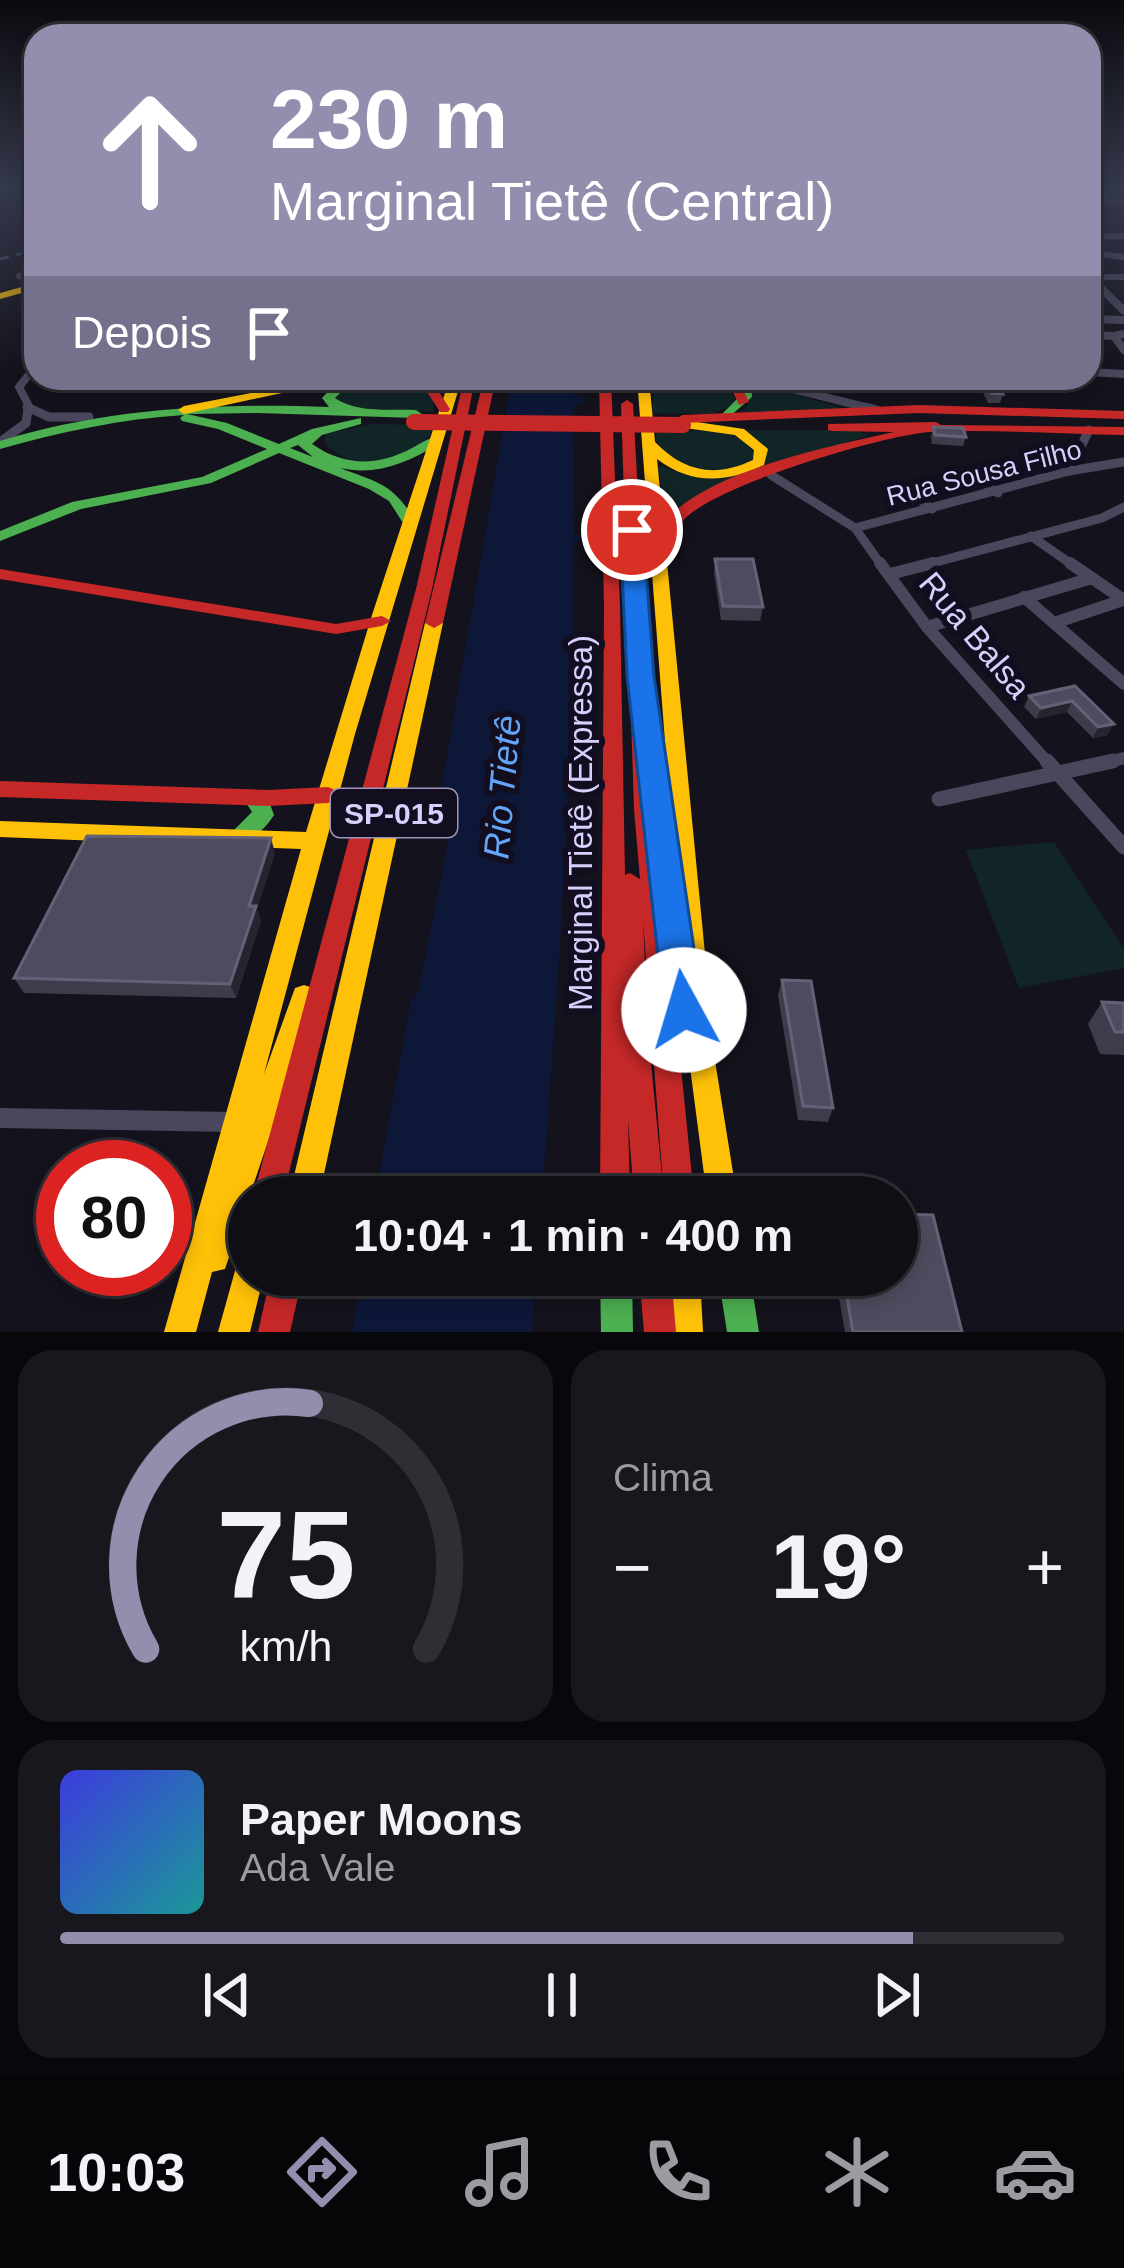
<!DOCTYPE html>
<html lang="pt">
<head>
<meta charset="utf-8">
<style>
  :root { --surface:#0f0e15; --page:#18171e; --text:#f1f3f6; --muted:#9b9ca0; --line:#2f2e34; --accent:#938dae }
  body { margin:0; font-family:Arial,sans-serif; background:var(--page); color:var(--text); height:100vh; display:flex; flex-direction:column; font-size:45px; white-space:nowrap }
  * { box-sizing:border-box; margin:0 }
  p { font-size:39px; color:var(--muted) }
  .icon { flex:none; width:66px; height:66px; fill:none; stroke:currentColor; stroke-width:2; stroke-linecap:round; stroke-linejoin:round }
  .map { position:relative; height:1332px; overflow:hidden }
  .panel { display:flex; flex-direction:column; gap:18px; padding:18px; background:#08080c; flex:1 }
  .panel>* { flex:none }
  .guide { position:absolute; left:24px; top:24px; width:1077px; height:366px; border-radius:36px; box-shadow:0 6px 18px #0003,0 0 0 3px var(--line); background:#938dae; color:#fff; overflow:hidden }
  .speed { position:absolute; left:36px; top:1140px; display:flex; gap:24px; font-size:60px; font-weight:700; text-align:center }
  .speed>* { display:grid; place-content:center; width:156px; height:156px; border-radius:50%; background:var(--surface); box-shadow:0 6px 18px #0003,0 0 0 3px var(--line); line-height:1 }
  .speed .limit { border:18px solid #d22; background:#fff; color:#111 }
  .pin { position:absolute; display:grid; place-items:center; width:102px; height:102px; color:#fff; margin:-51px; border:6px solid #fff; border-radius:50%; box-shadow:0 3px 12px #0007 }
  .me { position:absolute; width:132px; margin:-66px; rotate:354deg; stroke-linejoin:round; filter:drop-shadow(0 0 9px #0008) }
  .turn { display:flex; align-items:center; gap:42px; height:252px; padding:0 48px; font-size:54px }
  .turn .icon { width:156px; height:156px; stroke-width:2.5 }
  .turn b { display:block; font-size:84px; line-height:102px }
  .then { display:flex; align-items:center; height:114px; padding:0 48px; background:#0003; gap:24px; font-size:45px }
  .big { font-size:90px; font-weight:700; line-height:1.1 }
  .panel .tile { flex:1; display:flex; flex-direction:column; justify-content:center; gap:18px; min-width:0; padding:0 42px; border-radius:36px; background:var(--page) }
  .panel .dial { align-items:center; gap:0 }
  .dial svg { height:312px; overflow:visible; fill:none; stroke:var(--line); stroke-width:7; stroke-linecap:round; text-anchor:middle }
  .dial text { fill:var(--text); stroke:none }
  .song { display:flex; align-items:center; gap:36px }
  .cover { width:144px; height:144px; border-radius:18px; background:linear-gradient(135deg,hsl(240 70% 55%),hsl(180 70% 35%)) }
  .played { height:12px; border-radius:6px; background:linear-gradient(90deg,var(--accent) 85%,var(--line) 85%) }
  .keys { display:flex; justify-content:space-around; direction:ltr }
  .heat { display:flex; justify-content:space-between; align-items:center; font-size:66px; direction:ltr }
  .panel .tiles { flex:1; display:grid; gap:18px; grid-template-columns:1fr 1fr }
  .tile:last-child { grid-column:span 2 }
  .trip { position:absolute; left:228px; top:1176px; width:690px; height:120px; border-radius:60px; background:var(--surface); box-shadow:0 6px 18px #0003,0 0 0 3px var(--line); font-weight:700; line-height:120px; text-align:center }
  .menu { display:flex; height:192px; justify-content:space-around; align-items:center; background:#060608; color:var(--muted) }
  .menu .icon { width:84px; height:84px }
  .menu .on { color:var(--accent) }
  .menu b { font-size:54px; color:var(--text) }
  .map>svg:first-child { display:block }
</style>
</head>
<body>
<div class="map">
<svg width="1124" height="1332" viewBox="0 0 1124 1332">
  <rect width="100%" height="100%" fill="#14121c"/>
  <!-- green -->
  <g fill="#112527">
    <polygon points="379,378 422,378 431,387 434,412 353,408 337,402 335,393"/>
    <polygon points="681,378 726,384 737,402 713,414 652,413 654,389"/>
    <polygon points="749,381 842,408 735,416 748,406"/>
    <path d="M371 424 431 425 430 436C400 463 355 477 324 442L326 434Z"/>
    <polygon points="656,430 710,431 738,436 754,445 754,461 718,475 671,464 656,441"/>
    <polygon points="743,430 856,430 869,435 740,481 667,519 658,466 700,478 761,468"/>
    <polygon points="1054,842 1124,949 1124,968 1019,988 966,850"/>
  </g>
  <!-- water -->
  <g fill="#0d1838">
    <path d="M512 378H576L575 397 588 399 573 406 574 534 587 537 573 542C574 761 559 978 542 1197H375L411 1000 418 993 449 837 445 831 411 830 412 819 448 816 442 784Z"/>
    <polygon points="362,1275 536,1275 532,1332 352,1332"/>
  </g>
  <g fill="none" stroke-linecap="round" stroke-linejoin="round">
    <!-- street-far5 -->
    <g stroke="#4a475c" stroke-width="6">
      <polyline points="1093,199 1124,203"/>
      <polyline points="1089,237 1124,236"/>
      <polyline points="1089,253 1124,257"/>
      <polyline points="19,276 36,281"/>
      <polyline points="1089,276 1100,287"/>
      <polyline points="1089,277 1124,277"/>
    </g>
    <!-- street-far4 -->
    <g stroke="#4a475c" stroke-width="8">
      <polyline points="1097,284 1124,311"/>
      <polyline points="1089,319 1124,320"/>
      <polyline points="1124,334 1114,336 1124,350"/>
      <polyline points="1089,335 1114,336"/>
      <polyline points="1089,372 1124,374"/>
      <polyline points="748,378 877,410"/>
      <polyline points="31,410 19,387 36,366"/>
    </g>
    <!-- street-far3 -->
    <g stroke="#4a475c" stroke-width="9">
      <polyline points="27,407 49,417 89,417"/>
      <polyline points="865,407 877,410"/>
      <polyline points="0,442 26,423 28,409"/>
      <polyline points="1069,471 1089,430"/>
      <polyline points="771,475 855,528 882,566"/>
      <polyline points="983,483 998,493"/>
      <polyline points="913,495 932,509"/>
      <polyline points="855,528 1069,471 1124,462"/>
      <polyline points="1031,536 1074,566"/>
      <polyline points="921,566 1102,518 1124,507"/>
    </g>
    <!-- street-far2 -->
    <g stroke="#4a475c" stroke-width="12">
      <polyline points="880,563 927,627 1049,764"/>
      <polyline points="1070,563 1124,600"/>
      <polyline points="890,574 933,563"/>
      <polyline points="1024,597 1124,684"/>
      <polyline points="1057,622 1123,600"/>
      <polyline points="927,627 1092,578"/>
      <polyline points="1099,764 1124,758"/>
    </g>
    <!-- street-far1 -->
    <g stroke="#4a475c" stroke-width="15">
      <polyline points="1047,761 1124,847"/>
      <polyline points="939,799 1113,761"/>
    </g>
    <!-- street -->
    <polyline stroke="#4a475c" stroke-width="20" points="0,1118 233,1122"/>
    <!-- fast -->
    <g fill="#4caf50" fill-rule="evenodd">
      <path d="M359 378H378L343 390 335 398C357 413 389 409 416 410L422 414 416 418 258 413 187 414 227 423 279 444 312 429 361 418V424L322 435 312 444C344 466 377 467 412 448 422 443 426 438 438 438V444C408 463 376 476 340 468 379 483 392 483 415 520L413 523H403L389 501 369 489 279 453 211 483 81 509 0 541V531L72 502 202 477 267 449 218 429 182 421 180 418 184 415C120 419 61 432 0 449V441C110 408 215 403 329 407L322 398 335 384ZM298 445 313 457 290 448Z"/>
      <polygon points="732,378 745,378 751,385 752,397 728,418 722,414 740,396 739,386"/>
      <path d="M253 790 267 796 274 815C266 828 249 846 232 841L229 835 252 812 243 798 246 793Z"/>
      <polygon points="600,1275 632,1275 633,1332 601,1332"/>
      <polygon points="718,1275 750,1275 759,1332 727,1332"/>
    </g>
    <!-- slow -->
    <g fill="#ffc107" fill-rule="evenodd">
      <polygon points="36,283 36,289 0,299 0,293"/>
      <polygon points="328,378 352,378 184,414 178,410 184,406"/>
      <polygon points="450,378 462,378 355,734 264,1074 295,988 304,985 313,988 317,996 225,1269 212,1272 196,1332 164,1332 301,849 0,837 0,821 306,832 372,615"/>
      <path d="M637 378H649L655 442C684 472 715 478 753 460L754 450 735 435 685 428V422L690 421 744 429 768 449 764 465C727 483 691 485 657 459L716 1067 737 1197H707L690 1067Z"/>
      <polygon points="434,618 443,623 319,1197 289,1197 425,623"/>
      <polygon points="249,1255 249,1275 264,1275 250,1332 218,1332 238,1260"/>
      <polygon points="668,1275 700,1275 703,1332 671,1332"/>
    </g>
    <!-- jam -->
    <g fill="#c62828" fill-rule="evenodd">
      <polygon points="418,378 430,378 450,409 448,412 440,412"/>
      <polygon points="464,378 475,380 432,589 283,1197 253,1197 416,589"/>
      <polygon points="484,378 496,378 443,623 434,628 425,623"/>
      <polygon points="599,378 611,378 620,606 625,875 630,873 640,879 634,809 621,404 627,400 633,404 655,804 668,804 672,810 690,960 687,967 678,971 671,968 694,1197 664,1197 643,920 648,1032 664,1197 634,1197 628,1119 630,1197 600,1197 604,606"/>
      <polygon points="709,378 725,378 741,385 749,402 739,405 732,390"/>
      <polygon points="919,405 1124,411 1124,419 919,413 682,423 676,419 682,415"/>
      <path d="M936 422 941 425 1124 427V435C1060 434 994 429 930 432 884 435 707 487 681 523 674 533 673 547 669 557L663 559 655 554C659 539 662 523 674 512 722 468 831 446 894 432L833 431 828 430V424Z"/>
      <polygon points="0,569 336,624 382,616 391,621 382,626 336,634 0,579"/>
      <polygon points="0,781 268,790 328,787 335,790 338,795 335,800 328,803 268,806 0,797"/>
      <polygon points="271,1275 303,1275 290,1332 258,1332"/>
      <polygon points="639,1275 671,1275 676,1332 644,1332"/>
    </g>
    <!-- rail -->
    <polyline stroke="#435364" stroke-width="3" stroke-dasharray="9 8" stroke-linecap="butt" points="0,259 36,250"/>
    <!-- jam-bridge -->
    <polyline stroke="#c62828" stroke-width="16" points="414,422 683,425"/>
  </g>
  <!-- wall -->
  <g fill="#3f3b4b">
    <polygon points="976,378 996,378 1003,394 1000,403 988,403"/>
    <polygon points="933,427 966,437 963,446 932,444 931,437"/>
    <polygon points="715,559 763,607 760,621 721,620 714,573"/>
    <polygon points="1075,686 1108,735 1093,738 1067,712 1036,719 1024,707 1029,696"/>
    <polygon points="275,853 257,909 261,921 236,998 24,993 14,978"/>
    <polygon points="782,980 833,1108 828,1122 798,1120 778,995"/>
    <polygon points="1102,1002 1124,1003 1124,1055 1100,1054 1088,1024"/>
    <polygon points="835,1275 897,1275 962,1332 845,1332"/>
  </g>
  <!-- shaded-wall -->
  <g fill="#272430">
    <polygon points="1072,701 1067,712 1036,719 1041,708"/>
    <polygon points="1114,724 1108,735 1093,738 1098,727"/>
    <polygon points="271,838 275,853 257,909 261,921 236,998 230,984 249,906"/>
  </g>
  <!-- building -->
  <g fill="#4f4b5e" stroke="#646077" stroke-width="3">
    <polygon points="983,378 996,378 1003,394 991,393"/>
    <polygon points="933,427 963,428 966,437 935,435"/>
    <polygon points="715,559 753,559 763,607 723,606"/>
    <polygon points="1075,686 1114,724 1098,727 1072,701 1041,708 1029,696"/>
    <polygon points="87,836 271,838 249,906 256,906 230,984 14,978"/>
    <polygon points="782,980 811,981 833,1108 803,1106"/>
    <polygon points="1102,1002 1124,1003 1124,1032 1115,1032"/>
    <polygon points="897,1214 933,1215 962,1332 853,1332 843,1275 897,1275"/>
  </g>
  <!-- sky -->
  <linearGradient id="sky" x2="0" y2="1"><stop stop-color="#0b0a0f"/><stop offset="0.5" stop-color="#34394b"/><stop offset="1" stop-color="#34394b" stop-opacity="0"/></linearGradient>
  <rect width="1124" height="376" fill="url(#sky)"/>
  <!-- route -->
  <polygon fill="#1a73e8" stroke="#114b97" stroke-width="3" points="632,523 643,530 654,676 703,1010 697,1023 684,1028 670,1023 664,1010 627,676 620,530"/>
  <g text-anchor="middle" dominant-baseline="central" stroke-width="12" stroke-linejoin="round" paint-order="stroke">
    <!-- far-street labels -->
    <g font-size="27" fill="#d8cffc" stroke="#120e20">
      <text transform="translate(984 473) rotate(-14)">Rua Sousa Filho</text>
    </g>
    <!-- shield labels -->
    <rect fill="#120e20" stroke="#9d95ba" stroke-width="3" x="331" y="789" width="126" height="48" rx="9"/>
    <g font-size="30" font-weight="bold" fill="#d8cffc">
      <text x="394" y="813">SP-015</text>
    </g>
    <!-- street labels -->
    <g font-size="33" fill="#d8cffc" stroke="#120e20">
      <text transform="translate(975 635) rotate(50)">Rua Balsa</text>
      <text transform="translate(580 823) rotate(-90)">Marginal Tietê (Expressa)</text>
    </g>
    <!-- water labels -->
    <g font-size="36" font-style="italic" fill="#63a5f7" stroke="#120e20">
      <text transform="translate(502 787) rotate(-85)">Rio Tietê</text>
    </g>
  </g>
</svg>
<div class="speed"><div class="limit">80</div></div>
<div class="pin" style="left:632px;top:530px;background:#d93025"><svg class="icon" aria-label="arrive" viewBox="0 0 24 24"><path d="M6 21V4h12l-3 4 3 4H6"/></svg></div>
<svg class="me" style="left:684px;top:1010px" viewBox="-20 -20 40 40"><circle r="19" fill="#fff"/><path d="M0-13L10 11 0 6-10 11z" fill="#1a73e8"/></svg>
<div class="trip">10:04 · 1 min · 400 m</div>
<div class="guide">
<div class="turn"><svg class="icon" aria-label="ahead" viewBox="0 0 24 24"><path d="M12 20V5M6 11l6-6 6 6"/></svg><div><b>230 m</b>Marginal Tietê (Central)</div></div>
<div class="then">Depois<svg class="icon" aria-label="arrive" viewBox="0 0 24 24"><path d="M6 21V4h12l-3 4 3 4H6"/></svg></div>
</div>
</div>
<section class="panel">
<div class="tiles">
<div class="tile dial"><svg viewBox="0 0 100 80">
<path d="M14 69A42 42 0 1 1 86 69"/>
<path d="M14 69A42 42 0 0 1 56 6" stroke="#938dae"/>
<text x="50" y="56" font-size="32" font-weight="700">75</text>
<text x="50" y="72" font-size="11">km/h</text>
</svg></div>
<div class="tile"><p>Clima</p>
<div class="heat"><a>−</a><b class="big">19°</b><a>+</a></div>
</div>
<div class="tile">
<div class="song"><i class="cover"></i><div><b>Paper Moons</b><p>Ada Vale</p></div></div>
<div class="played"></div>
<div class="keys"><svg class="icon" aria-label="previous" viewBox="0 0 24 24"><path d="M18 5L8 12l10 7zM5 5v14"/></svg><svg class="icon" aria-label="pause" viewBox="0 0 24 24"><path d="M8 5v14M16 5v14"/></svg><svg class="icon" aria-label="next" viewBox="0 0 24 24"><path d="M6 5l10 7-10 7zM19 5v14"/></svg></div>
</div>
</div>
</section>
<nav class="menu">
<b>10:03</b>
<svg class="icon on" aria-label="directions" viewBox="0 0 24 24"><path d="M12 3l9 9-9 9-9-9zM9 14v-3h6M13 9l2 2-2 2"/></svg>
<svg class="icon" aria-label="music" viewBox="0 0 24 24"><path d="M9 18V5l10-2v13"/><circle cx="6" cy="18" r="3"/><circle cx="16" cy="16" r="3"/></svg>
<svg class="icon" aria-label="phone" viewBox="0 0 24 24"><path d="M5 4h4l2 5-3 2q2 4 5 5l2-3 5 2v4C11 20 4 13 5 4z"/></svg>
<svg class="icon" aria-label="climate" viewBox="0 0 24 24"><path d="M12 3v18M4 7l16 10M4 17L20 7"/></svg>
<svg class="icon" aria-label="car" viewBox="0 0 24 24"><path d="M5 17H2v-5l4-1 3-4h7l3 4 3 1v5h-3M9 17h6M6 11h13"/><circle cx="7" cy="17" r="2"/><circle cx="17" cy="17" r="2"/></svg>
</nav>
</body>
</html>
